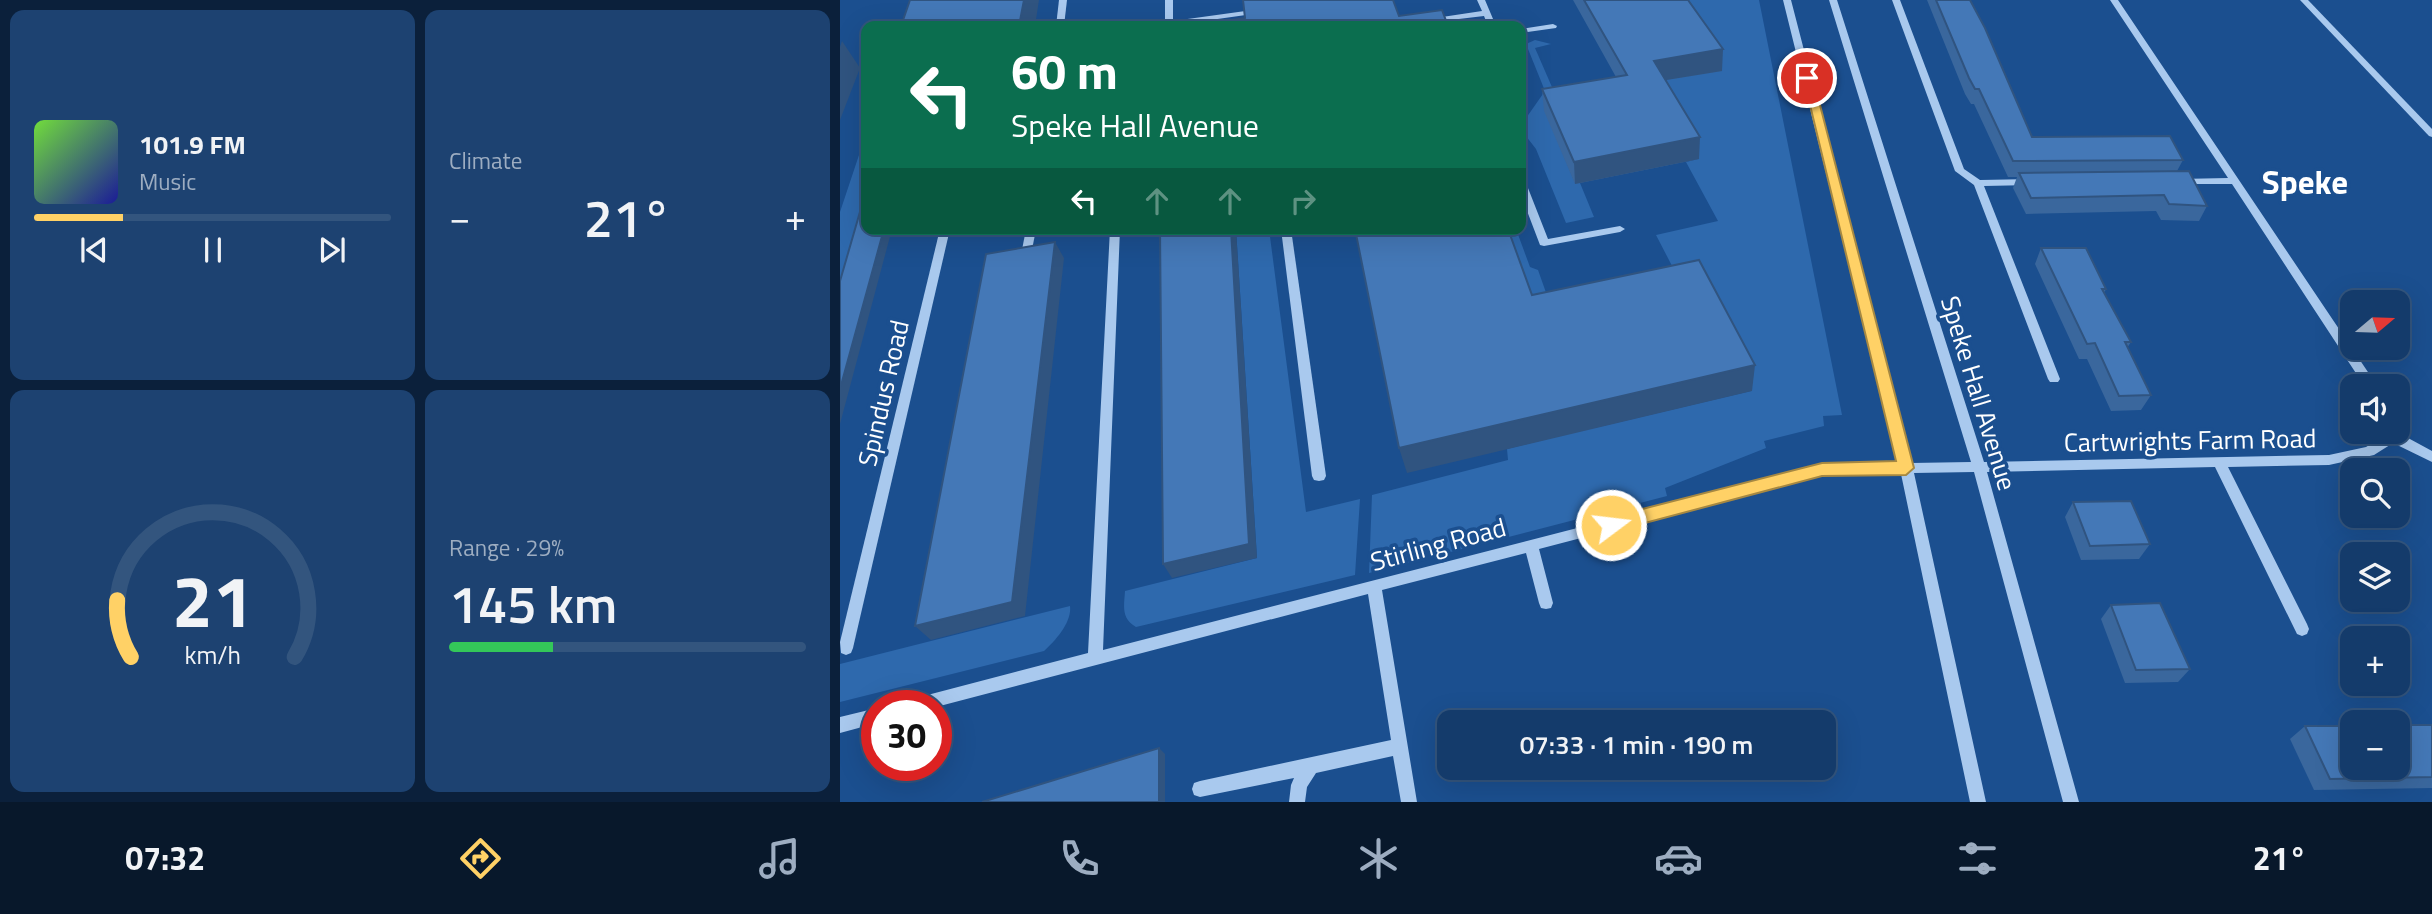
<!DOCTYPE html>
<html lang="en">
<head>
<meta charset="utf-8">
<style>
  :root { --surface:#143b6b; --page:#1d4271; --text:#f1f3f6; --muted:#9dadc1; --line:#33557e; --accent:#ffd166 }
  body { margin:0; font-family:"Titillium Web",sans-serif; background:var(--page); color:var(--text); height:100vh; display:flex; flex-direction:column; font-size:26px; white-space:nowrap }
  * { box-sizing:border-box; margin:0 }
  p { font-size:23px; color:var(--muted) }
  .icon { flex:none; width:38px; height:38px; fill:none; stroke:currentColor; stroke-width:2; stroke-linecap:round; stroke-linejoin:round }
  .map { position:relative; flex:1; overflow:hidden }
  .details { display:flex; flex-direction:column; gap:10px; padding:10px; background:#0b203b; width:840px }
  .details>* { flex:none }
  .top-card { position:absolute; left:21px; top:21px; width:665px; height:214px; border-radius:14px; box-shadow:0 7px 28px #0002,0 0 0 2px var(--line); background:#0b6e4f; color:#fff; overflow:hidden }
  .needle { width:46px; rotate:71deg }
  .fabs { position:absolute; left:1500px; top:290px; display:grid; gap:14px }
  .fabs a { display:grid; place-items:center; width:70px; height:70px; border-radius:14px; background:var(--surface); box-shadow:0 7px 28px #0002,0 0 0 2px var(--line); font-size:35px }
  .speed { position:absolute; left:21px; top:690px; display:flex; gap:14px; font-size:35px; font-weight:700; text-align:center }
  .speed>* { display:grid; place-content:center; width:91px; height:91px; border-radius:50%; background:var(--surface); box-shadow:0 7px 28px #0002,0 0 0 2px var(--line); line-height:1 }
  .speed .limit { border:10px solid #d22; background:#fff; color:#111 }
  .pin { position:absolute; display:grid; place-items:center; width:60px; height:60px; color:#fff; margin:-30px; border:4px solid #fff; border-radius:50%; box-shadow:0 2px 7px #0007 }
  .me { position:absolute; width:77px; margin:-38px; rotate:75deg; stroke-linejoin:round; filter:drop-shadow(0 0 5px #0008) }
  .turn { display:flex; align-items:center; gap:24px; height:147px; padding:0 35px; font-size:32px }
  .turn .icon { width:91px; height:91px; stroke-width:2.5 }
  .turn b { display:block; font-size:49px; line-height:60px }
  .lanes { display:flex; align-items:center; height:66px; padding:0 35px; background:#0003; justify-content:center; gap:35px; direction:ltr }
  .lanes .off { opacity:.35 }
  .big { font-size:52px; font-weight:600; line-height:1.1 }
  .details .card { flex:1; display:flex; flex-direction:column; justify-content:center; gap:10px; min-width:0; padding:0 24px; border-radius:14px; background:var(--page) }
  .details .dial { align-items:center; gap:0 }
  .dial svg { height:182px; overflow:visible; fill:none; stroke:var(--line); stroke-width:7; stroke-linecap:round; text-anchor:middle }
  .dial text { fill:var(--text); stroke:none }
  .song { display:flex; align-items:center; gap:21px }
  .cover { width:84px; height:84px; border-radius:10px; background:linear-gradient(135deg,hsl(100 70% 55%),hsl(240 70% 35%)) }
  .played { height:7px; border-radius:4px; background:linear-gradient(90deg,var(--accent) 25%,var(--line) 25%) }
  .keys { display:flex; justify-content:space-around; direction:ltr }
  .heat { display:flex; justify-content:space-between; align-items:center; font-size:38px; direction:ltr }
  .charge { height:10px; border-radius:5px; background:linear-gradient(90deg,#34c759 29%,var(--line) 0) }
  .details .tiles { flex:1; display:grid; gap:10px; grid-template-columns:repeat(2,1fr) }
  .trip { position:absolute; left:597px; top:710px; width:399px; height:70px; border-radius:14px; background:var(--surface); box-shadow:0 7px 28px #0002,0 0 0 2px var(--line); font-weight:600; line-height:70px; text-align:center }
  .menu { display:flex; height:112px; justify-content:space-around; align-items:center; background:#08182b; color:var(--muted) }
  .menu .icon { width:49px; height:49px }
  .menu .current { color:var(--accent) }
  .menu b { font-size:32px; color:var(--text) }
  main { display:flex; flex:1; min-height:0 }
  .map>svg:first-child { display:block }
</style>
</head>
<body>
<main>
<section class="details">
<div class="tiles">
<div class="card">
<div class="song"><i class="cover"></i><div><b>101.9 FM</b><p>Music</p></div></div>
<div class="played"></div>
<div class="keys"><svg class="icon" aria-label="previous" viewBox="0 0 24 24"><path d="M18 5L8 12l10 7zM5 5v14"/></svg><svg class="icon" aria-label="pause" viewBox="0 0 24 24"><path d="M8 5v14M16 5v14"/></svg><svg class="icon" aria-label="next" viewBox="0 0 24 24"><path d="M6 5l10 7-10 7zM19 5v14"/></svg></div>
</div>
<div class="card"><p>Climate</p>
<div class="heat"><a>−</a><b class="big">21°</b><a>+</a></div>
</div>
<div class="card dial"><svg viewBox="0 0 100 80">
<path d="M14 69A42 42 0 1 1 86 69"/>
<path d="M14 69A42 42 0 0 1 8 44" stroke="#ffd166"/>
<text x="50" y="56" font-size="32" font-weight="700">21</text>
<text x="50" y="72" font-size="11">km/h</text>
</svg></div>
<div class="card"><p>Range · 29%</p><b class="big">145 km</b><div class="charge"></div></div>
</div>
</section>
<div class="map">
<svg width="1592" height="802" viewBox="0 0 1592 802">
  <rect width="100%" height="100%" fill="#1b4f8f"/>
  <!-- green -->
  <g fill="#2e69ad">
    <polygon points="833,0 919,0 1002,415 983,416 984,426 924,441 926,448 825,488 827,496 529,573 532,495 668,460 667,449 735,432 662,229 676,229 690,267 698,270 754,428 911,391 844,289 816,235 878,221 846,162 858,159 780,84"/>
    <polygon points="695,40 711,44 695,48 715,94 746,104 705,111 735,183 740,183 754,217 726,223 696,149 682,131 684,121 705,91 686,44"/>
    <polygon points="26,134 26,208 0,291 0,212"/>
    <path d="M396 229H429L466 512 520 499 515 575 296 627C281 618 284 607 285 591L417 558Z"/>
    <path d="M230 606C232 622 216 640 204 651L0 702V664Z"/>
  </g>
  <g fill="none" stroke-linecap="round" stroke-linejoin="round">
    <!-- minor -->
    <g fill="#a9c9ee" fill-rule="evenodd">
      <polygon points="219,0 227,0 224,26 216,26"/>
      <polygon points="325,0 333,0 333,21 420,9 424,11 420,13 328,26 325,24"/>
      <polygon points="637,0 645,0 656,26 648,26 644,16 602,21 598,19 602,17 642,11"/>
      <polygon points="943,0 951,0 1071,463 1131,462 989,0 997,0 1144,462 1489,455 1526,447 1546,435 1545,432 1557,432 1592,451 1592,462 1553,443 1534,455 1489,465 1388,467 1467,624 1469,629 1467,634 1462,636 1457,634 1375,467 1147,472 1239,802 1223,802 1134,472 1074,473 1146,802 1130,802 1061,474 982,475 699,549 713,603 711,608 706,609 701,608 699,603 686,553 542,590 577,802 561,802 553,756 476,773 467,787 465,802 449,802 451,785 454,778 360,797 354,795 352,789 354,783 360,781 551,740 528,594 96,707 96,705 68,705 71,700 76,698 248,653 270,229 280,229 263,650 982,465 1058,463"/>
      <polygon points="1052,0 1060,0 1124,169 1140,180 1192,179 1197,182 1192,185 1144,186 1220,379 1218,382 1210,382 1208,379 1134,185 1115,171"/>
      <polygon points="1270,0 1278,0 1538,387 1525,387 1392,184 1336,184 1336,180 1339,179 1388,178"/>
      <polygon points="1460,0 1468,0 1592,129 1592,137 1589,136"/>
      <polygon points="713,24 717,26 716,28 681,33 681,29"/>
      <polygon points="681,180 686,183 708,239 780,226 785,229 780,232 704,246 700,245 681,195"/>
      <polygon points="100,229 110,229 13,648 11,653 6,655 1,653 0,642"/>
      <polygon points="186,229 196,229 192,250 187,253 182,250"/>
      <polygon points="441,229 451,229 486,476 484,480 479,481 474,480 472,476"/>
      <polygon points="37,708 37,723 0,733 0,717"/>
    </g>
  </g>
  <!-- wall -->
  <g fill="#3a679d">
    <polygon points="733,0 848,0 882,71 826,80 859,159 735,184 704,111 702,89 776,77"/>
    <polygon points="1087,0 1130,0 1192,137 1343,160 1337,171 1367,206 1359,221 1321,220 1316,211 1186,214 1173,188 1177,177 1168,177 1134,104 1131,104 1125,94"/>
    <polygon points="1201,248 1266,289 1264,293 1291,342 1287,348 1311,395 1301,410 1271,411 1247,359 1239,359 1195,264"/>
    <polygon points="1233,502 1310,544 1299,559 1241,560 1225,517"/>
    <polygon points="1271,605 1350,669 1338,682 1285,683 1261,619"/>
    <polygon points="1592,725 1592,788 1474,790 1450,739 1465,726"/>
  </g>
  <!-- shaded-wall -->
  <g fill="#305480">
    <polygon points="184,0 199,0 195,26 179,26"/>
    <polygon points="2,41 20,68 0,120 0,47"/>
    <polygon points="883,49 882,71 814,82 814,61"/>
    <polygon points="860,137 859,159 735,184 734,162"/>
    <polygon points="44,229 52,229 0,424 0,389"/>
    <polygon points="391,229 396,229 417,558 332,578 323,564"/>
    <polygon points="215,242 224,258 185,616 91,640 75,626"/>
    <polygon points="915,365 912,391 567,473 559,448"/>
    <polygon points="319,748 325,754 325,802 319,802"/>
  </g>
  <!-- building -->
  <g fill="#4478b7" stroke="#305480" stroke-width="2">
    <polygon points="70,0 184,0 179,26 61,26"/>
    <polygon points="403,0 553,0 559,16 602,10 608,26 365,26 365,24 405,18"/>
    <polygon points="744,0 848,0 883,49 814,61 860,137 734,162 702,89 787,75"/>
    <polygon points="1096,0 1130,0 1145,28 1192,137 1330,136 1343,160 1173,161 1139,89 1135,89 1129,78"/>
    <polygon points="1349,171 1367,206 1329,204 1324,195 1191,198 1179,173"/>
    <polygon points="26,191 26,229 44,229 0,389 0,281"/>
    <polygon points="320,229 391,229 409,544 323,564"/>
    <polygon points="515,229 668,229 692,295 859,260 915,365 559,448"/>
    <polygon points="215,242 172,602 75,626 146,254"/>
    <polygon points="1201,248 1246,248 1266,289 1262,289 1291,342 1285,342 1311,395 1279,396 1255,343 1247,344"/>
    <polygon points="1291,501 1310,544 1250,546 1233,502"/>
    <polygon points="1320,603 1350,669 1296,670 1271,605"/>
    <polygon points="1558,725 1592,725 1592,777 1490,779 1465,726 1512,726 1512,768 1558,768"/>
    <polygon points="319,748 319,802 142,802"/>
  </g>
  <!-- route -->
  <polygon fill="#ffd166" stroke="#a68842" stroke-width="2" points="963,76 973,78 1074,468 1066,475 982,476 771,532 764,530 762,525 764,519 771,517 982,463 1056,461"/>
  <g text-anchor="middle" dominant-baseline="central" stroke-width="7" stroke-linejoin="round" paint-order="stroke">
    <!-- street labels -->
    <g font-size="26" fill="#fff" stroke="#1b4f8f">
      <text transform="translate(43 393) rotate(-77)">Spindus Road</text>
      <text transform="translate(1139 393) rotate(73)">Speke Hall Avenue</text>
      <text transform="translate(1350 440) rotate(-1)">Cartwrights Farm Road</text>
      <text transform="translate(598 544) rotate(-15)">Stirling Road</text>
    </g>
    <!-- district labels -->
    <g font-size="33" font-weight="bold" fill="#fff" stroke="#1b4f8f">
      <text x="1465" y="182">Speke</text>
    </g>
  </g>
</svg>
<div class="fabs">
<a><svg class="needle" viewBox="-14 -14 28 28"><path d="M0-13l5 13h-10z" fill="#e53935"/><path d="M0 13l5-13h-10z" fill="#9dadc1"/></svg></a>
<a><svg class="icon" aria-label="sound" viewBox="0 0 24 24"><path d="M4 9h4l5-4v14l-5-4H4zM17 9q2 3 0 6"/></svg></a>
<a><svg class="icon" aria-label="search" viewBox="0 0 24 24"><circle cx="10" cy="10" r="6"/><path d="M15 15l6 6"/></svg></a>
<a><svg class="icon" aria-label="layers" viewBox="0 0 24 24"><path d="M12 4l9 5-9 5-9-5zM3 14l9 5 9-5"/></svg></a>
<a>+</a>
<a>−</a>
</div>
<div class="speed"><div class="limit">30</div></div>
<div class="pin" style="left:967px;top:78px;background:#d93025"><svg class="icon" aria-label="arrive" viewBox="0 0 24 24"><path d="M6 21V4h12l-3 4 3 4H6"/></svg></div>
<svg class="me" style="left:771px;top:525px" viewBox="-20 -20 40 40"><circle r="17" fill="#ffd166" stroke="#fff" stroke-width="3"/><path d="M0-11L8 9 0 5-8 9z" fill="#fff"/></svg>
<div class="trip">07:33 · 1 min · 190 m</div>
<div class="top-card">
<div class="turn"><svg class="icon" aria-label="left" viewBox="0 0 24 24"><path d="M17 20v-9H6M10 6l-5 5 5 5"/></svg><div><b>60 m</b>Speke Hall Avenue</div></div>
<div class="lanes"><svg class="icon" aria-label="left" viewBox="0 0 24 24"><path d="M17 20v-9H6M10 6l-5 5 5 5"/></svg><svg class="icon off" aria-label="ahead" viewBox="0 0 24 24"><path d="M12 20V5M6 11l6-6 6 6"/></svg><svg class="icon off" aria-label="ahead" viewBox="0 0 24 24"><path d="M12 20V5M6 11l6-6 6 6"/></svg><svg class="icon off" aria-label="right" viewBox="0 0 24 24"><path d="M7 20v-9h11M14 6l5 5-5 5"/></svg></div>
</div>
</div>
</main>
<nav class="menu">
<b>07:32</b>
<svg class="icon current" aria-label="directions" viewBox="0 0 24 24"><path d="M12 3l9 9-9 9-9-9zM9 14v-3h6M13 9l2 2-2 2"/></svg>
<svg class="icon" aria-label="music" viewBox="0 0 24 24"><path d="M9 18V5l10-2v13"/><circle cx="6" cy="18" r="3"/><circle cx="16" cy="16" r="3"/></svg>
<svg class="icon" aria-label="phone" viewBox="0 0 24 24"><path d="M5 4h4l2 5-3 2q2 4 5 5l2-3 5 2v4C11 20 4 13 5 4z"/></svg>
<svg class="icon" aria-label="climate" viewBox="0 0 24 24"><path d="M12 3v18M4 7l16 10M4 17L20 7"/></svg>
<svg class="icon" aria-label="car" viewBox="0 0 24 24"><path d="M5 17H2v-5l4-1 3-4h7l3 4 3 1v5h-3M9 17h6M6 11h13"/><circle cx="7" cy="17" r="2"/><circle cx="17" cy="17" r="2"/></svg>
<svg class="icon" aria-label="filters" viewBox="0 0 24 24"><path d="M4 7h16M4 17h16"/><circle cx="9" cy="7" r="2"/><circle cx="15" cy="17" r="2"/></svg>
<b>21°</b>
</nav>
</body>
</html>
